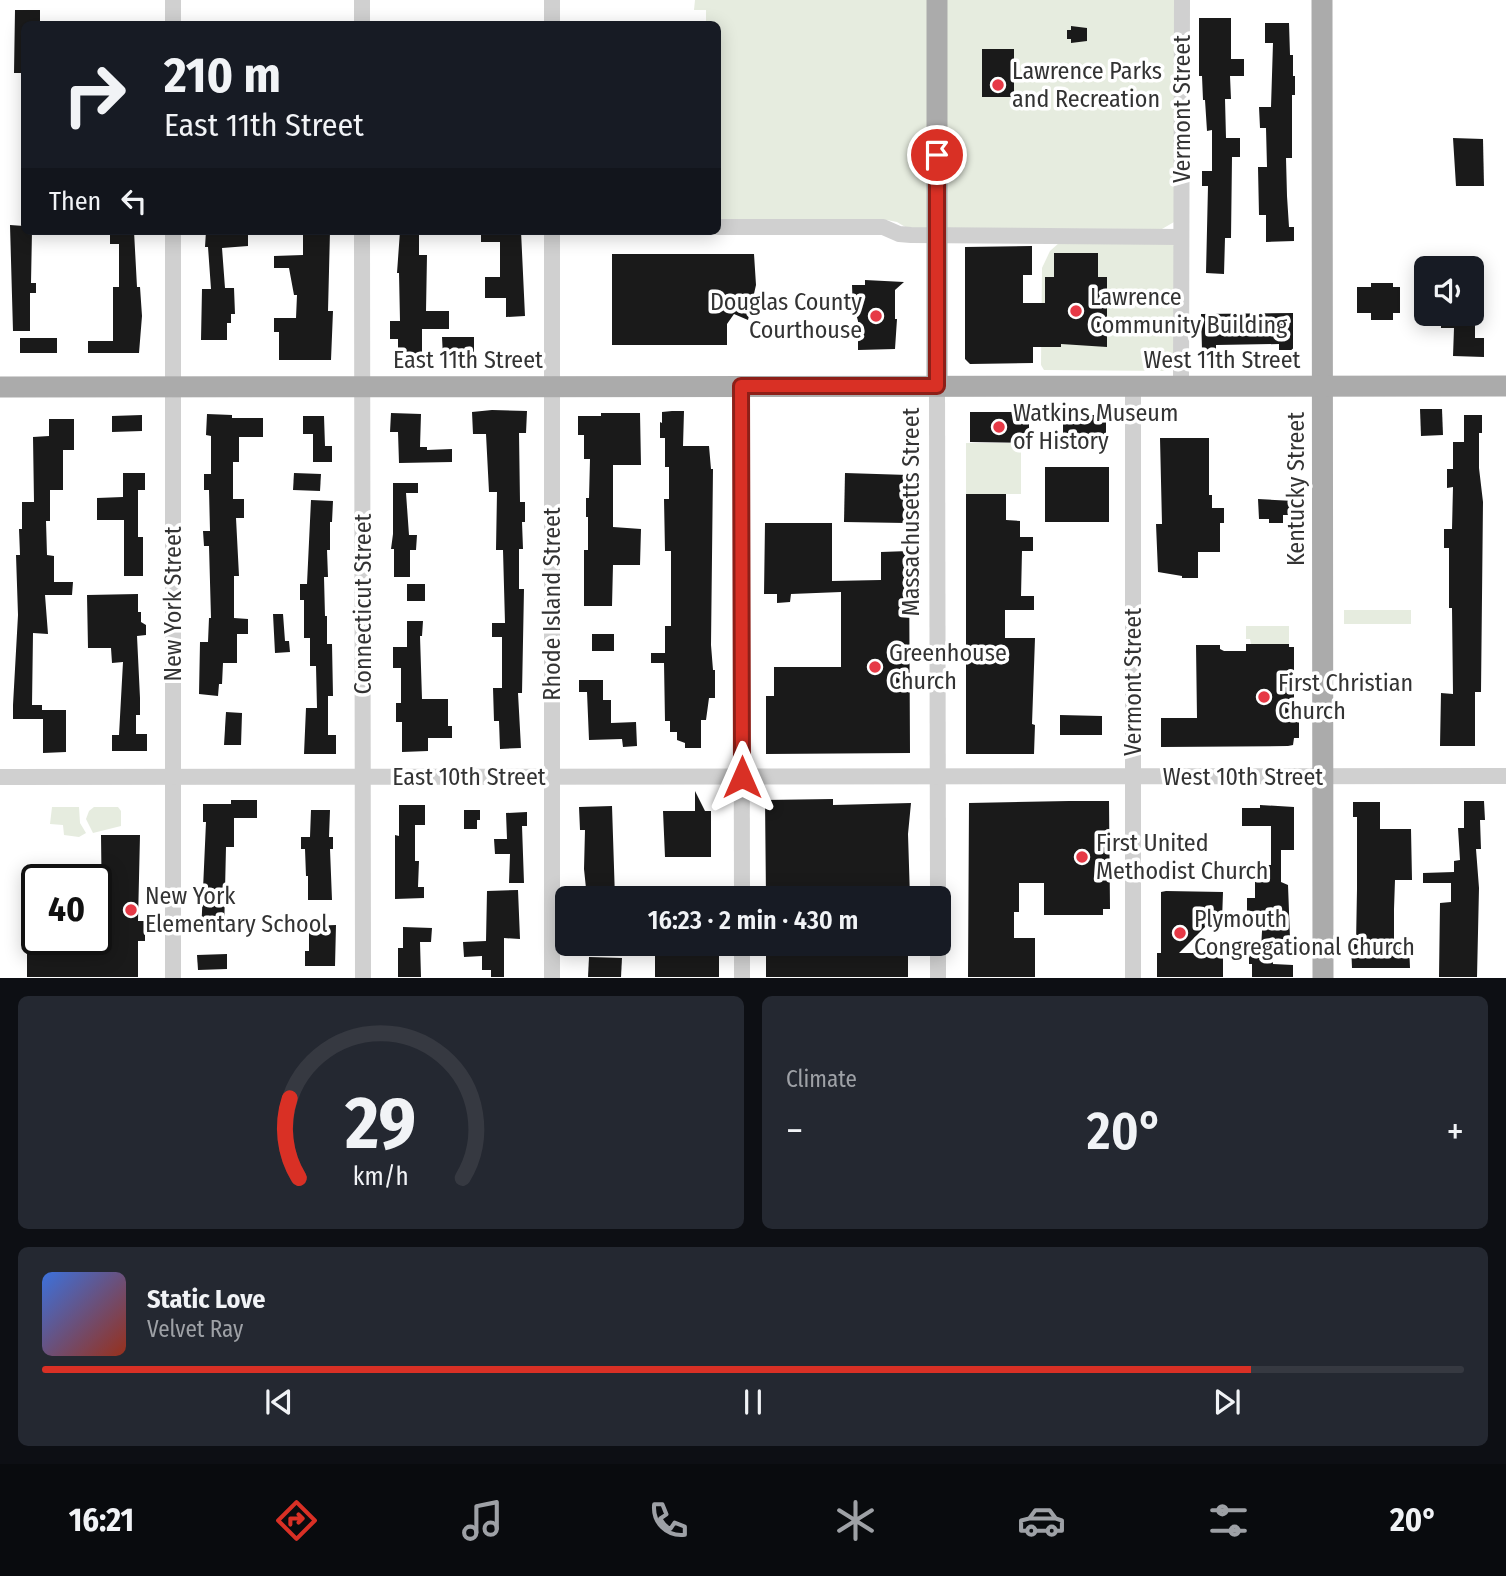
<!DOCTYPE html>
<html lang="en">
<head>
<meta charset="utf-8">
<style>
  :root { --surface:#171b24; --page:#242831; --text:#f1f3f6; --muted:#9ea1a6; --line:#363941; --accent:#d93025 }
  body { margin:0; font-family:"Fira Sans Condensed",sans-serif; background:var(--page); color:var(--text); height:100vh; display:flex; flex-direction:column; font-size:26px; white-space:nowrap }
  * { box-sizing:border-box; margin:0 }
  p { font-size:23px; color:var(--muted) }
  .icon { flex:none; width:38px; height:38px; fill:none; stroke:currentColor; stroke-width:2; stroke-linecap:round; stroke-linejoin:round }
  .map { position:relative; height:978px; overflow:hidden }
  .side { display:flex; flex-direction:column; gap:18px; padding:18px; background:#0d0f14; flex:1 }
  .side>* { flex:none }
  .top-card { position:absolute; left:21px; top:21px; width:700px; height:214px; border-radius:10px; box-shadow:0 4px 18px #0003; background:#171b24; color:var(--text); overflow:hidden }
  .tools { position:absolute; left:1414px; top:256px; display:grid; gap:14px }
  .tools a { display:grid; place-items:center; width:70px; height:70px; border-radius:10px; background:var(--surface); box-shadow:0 4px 18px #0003; font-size:35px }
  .speed { position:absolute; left:21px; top:864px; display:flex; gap:14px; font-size:35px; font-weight:700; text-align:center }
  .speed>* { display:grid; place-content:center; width:91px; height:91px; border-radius:50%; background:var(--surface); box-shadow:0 4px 18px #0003; line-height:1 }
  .speed .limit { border:4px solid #111; border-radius:10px; background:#fff; color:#111 }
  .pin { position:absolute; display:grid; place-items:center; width:60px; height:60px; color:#fff; margin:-30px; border:4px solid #fff; border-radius:50%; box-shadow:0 2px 7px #0007 }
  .me { position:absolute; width:77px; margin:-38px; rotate:0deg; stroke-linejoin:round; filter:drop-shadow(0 0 5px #0008) }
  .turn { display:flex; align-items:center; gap:24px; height:147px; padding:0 28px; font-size:32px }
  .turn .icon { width:91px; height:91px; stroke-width:2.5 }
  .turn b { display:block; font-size:49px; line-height:60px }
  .then { display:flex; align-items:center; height:66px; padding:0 28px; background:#0003; gap:14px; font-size:26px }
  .big { font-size:52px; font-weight:600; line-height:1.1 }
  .side .widget { flex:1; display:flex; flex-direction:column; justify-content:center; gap:10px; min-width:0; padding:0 24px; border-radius:10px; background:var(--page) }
  .side .dial { align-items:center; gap:0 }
  .dial svg { height:182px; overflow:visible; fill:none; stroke:var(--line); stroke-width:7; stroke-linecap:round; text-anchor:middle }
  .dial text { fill:var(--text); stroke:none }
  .song { display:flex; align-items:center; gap:21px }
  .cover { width:84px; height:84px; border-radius:10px; background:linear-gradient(135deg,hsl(220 70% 55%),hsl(10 70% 35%)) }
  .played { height:7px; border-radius:4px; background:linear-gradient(90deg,var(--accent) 85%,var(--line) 85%) }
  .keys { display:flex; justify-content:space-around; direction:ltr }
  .heat { display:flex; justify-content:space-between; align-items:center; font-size:38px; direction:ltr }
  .side .tiles { flex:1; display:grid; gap:18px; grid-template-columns:1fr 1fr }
  .widget:last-child { grid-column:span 2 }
  .trip { position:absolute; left:555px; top:886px; width:396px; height:70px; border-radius:10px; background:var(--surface); box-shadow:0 4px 18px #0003; font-weight:600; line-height:70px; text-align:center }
  .menu { display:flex; height:112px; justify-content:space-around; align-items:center; background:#090b0e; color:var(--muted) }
  .menu .icon { width:49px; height:49px }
  .menu .current { color:var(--accent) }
  .menu b { font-size:32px; color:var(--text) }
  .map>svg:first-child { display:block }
</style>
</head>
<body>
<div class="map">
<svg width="1506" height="978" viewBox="0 0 1506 978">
  <rect width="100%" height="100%" fill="#fff"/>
  <!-- green -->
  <g fill="#e6ecdf">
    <polygon points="695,0 1176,0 1174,222 1162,229 907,228 897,222 887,220 718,220 718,24 706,24 706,10 694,10"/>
    <polygon points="1059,243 1171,243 1174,246 1174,369 1169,371 1044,370 1041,365 1042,268 1050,251"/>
    <rect x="966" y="443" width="55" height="51"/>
    <rect x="1344" y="610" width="67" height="14"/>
    <polygon points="1246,626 1289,626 1289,644 1251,644 1250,639 1246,639"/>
    <polygon points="52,807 79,807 80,823 86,833 79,837 64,835 63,825 50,824"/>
    <polygon points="94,807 118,807 121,811 121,826 93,833 86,819 89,811"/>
  </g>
  <!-- building -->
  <g fill="#1a1a1a">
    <polygon points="15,10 40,10 40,24 24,24 24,73 14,73"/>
    <polygon points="1199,18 1231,18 1231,59 1244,59 1244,76 1230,76 1231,99 1225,99 1226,138 1240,138 1240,157 1232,157 1231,238 1225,238 1224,274 1206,273 1208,186 1202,186 1202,171 1212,171 1212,130 1207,131 1205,100 1203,100 1202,76 1199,76"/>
    <polygon points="1265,23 1289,23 1290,55 1293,55 1293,76 1295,76 1295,95 1292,95 1292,158 1286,158 1287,196 1289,227 1294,227 1294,241 1266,242 1266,215 1259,215 1258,167 1267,167 1266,128 1260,128 1259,107 1271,107 1273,43 1265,43"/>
    <polygon points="1071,26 1087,28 1087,41 1071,43 1071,39 1067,39 1067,30 1071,30"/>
    <rect x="982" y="49" width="32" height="48"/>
    <polygon points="1453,138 1483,139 1484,186 1456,186"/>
    <polygon points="10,225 24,226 24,231 32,231 31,283 36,283 36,293 30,293 30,331 13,331"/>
    <polygon points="110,231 134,231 137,287 140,287 142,316 139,353 88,353 88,341 113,341 113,287 119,287 119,244 110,244"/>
    <polygon points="206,231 248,233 248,246 222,248 225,288 234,288 235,314 231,314 231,323 227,323 227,340 201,340 202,289 211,289 208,247 205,247"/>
    <polygon points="303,231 330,231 328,311 333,311 331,360 279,360 279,332 274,332 274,318 296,318 297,295 294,295 289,268 274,268 274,256 303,255"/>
    <polygon points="400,231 419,231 419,255 427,255 426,311 449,311 449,329 422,329 422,359 398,359 398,339 390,339 390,321 400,321 399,273 397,273"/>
    <polygon points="481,231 521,231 525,316 506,317 506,298 485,298 485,277 500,277 500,242 481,242"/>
    <polygon points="1032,246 1032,275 1023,275 1023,303 1045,303 1045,277 1054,277 1054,253 1098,253 1098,277 1107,277 1107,347 1061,344 1061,347 1033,347 1033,363 970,364 965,359 965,247"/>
    <polygon points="612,254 754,254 756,285 748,320 734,314 727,324 727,345 612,345"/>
    <polygon points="865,280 904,282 895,290 895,319 897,319 895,349 858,350 858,321 856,314 853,314 852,285 865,285"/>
    <polygon points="1371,283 1393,283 1393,287 1400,287 1400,313 1393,313 1393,320 1371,320 1371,313 1357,313 1357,287 1371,287"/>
    <polygon points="1293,313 1293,350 1279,350 1279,344 1216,345 1216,350 1202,350 1201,314"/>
    <polygon points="1441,313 1475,313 1475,338 1484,338 1484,357 1453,356 1454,328 1441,328"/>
    <polygon points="442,337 474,337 474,361 461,361 461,357 443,357"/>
    <rect x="20" y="338" width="37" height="15"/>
    <polygon points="1420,409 1442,409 1443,435 1421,436"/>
    <polygon points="492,410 527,411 526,433 519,433 520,502 525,502 525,522 522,522 523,549 519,549 519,589 524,589 522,693 518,693 521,748 500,749 499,721 494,721 493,688 502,688 502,637 492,637 492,623 505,623 503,550 496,550 497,492 489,492 486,434 473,434 472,412"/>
    <polygon points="672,411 684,411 683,446 709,446 711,469 713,469 711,645 713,670 715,670 715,698 709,698 706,720 701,720 701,748 685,748 685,743 677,740 677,732 670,732 670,721 665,721 664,663 651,663 651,653 665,653 665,626 671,626 671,551 665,551 664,499 669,499 669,467 665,467 665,438 660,438 660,422 662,423 662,412"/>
    <polygon points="970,412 1029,412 1029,443 970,442"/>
    <polygon points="391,413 421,414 420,447 427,447 427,450 452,449 452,462 399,463 398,432 390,432"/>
    <polygon points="601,413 640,413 641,465 613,465 613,527 641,529 640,565 613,565 612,606 584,606 584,550 588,550 588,517 586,517 586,498 589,498 590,459 584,459 584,435 578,435 578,416 601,416"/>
    <polygon points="207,414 232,415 232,418 263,418 263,437 239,437 239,462 233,462 233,499 244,499 244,518 236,518 239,576 234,576 234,618 248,619 248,634 237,634 237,663 223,663 222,684 219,684 218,696 199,694 200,642 208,642 209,618 211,618 209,546 204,546 203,531 210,531 209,490 204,490 204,474 211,474 211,436 206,435"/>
    <polygon points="142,415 142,431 112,432 112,416"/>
    <polygon points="1063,415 1106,415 1106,435 1063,434"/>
    <polygon points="1464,415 1482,415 1482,433 1479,433 1479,468 1483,502 1481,692 1475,692 1475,746 1440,746 1441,693 1453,694 1452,608 1449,608 1449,548 1444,548 1444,529 1452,529 1453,487 1447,488 1447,469 1453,469 1453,442 1464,442"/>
    <polygon points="303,416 324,416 325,446 332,446 332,462 313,462 313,434 303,434"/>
    <polygon points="49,419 74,419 74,450 63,450 63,490 50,490 50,521 46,521 47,555 54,556 54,582 73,582 72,595 45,595 48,634 33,633 32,705 42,705 42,710 66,710 66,752 43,753 43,719 13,719 13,705 18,615 16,555 20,555 19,529 22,529 22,502 34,502 33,437 49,436"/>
    <polygon points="1160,438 1209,438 1209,495 1212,495 1212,508 1224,508 1224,523 1220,523 1220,552 1198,552 1198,578 1182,578 1182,576 1158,572 1156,524 1162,524"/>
    <rect x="1045" y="467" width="64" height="55"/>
    <polygon points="123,473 145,473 145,490 138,490 138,537 143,537 143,576 124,576 124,520 97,520 97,498 123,497"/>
    <polygon points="294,473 321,474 320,491 293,490"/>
    <polygon points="845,473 908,475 906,523 844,522"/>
    <polygon points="393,483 418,483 418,493 406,493 409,535 417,535 416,550 410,550 410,577 394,577 394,549 391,549 393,534"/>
    <polygon points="966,494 1006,494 1006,520 1020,521 1020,537 1033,537 1033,551 1022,551 1021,596 1034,596 1034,610 1005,610 1005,638 1035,638 1032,724 1035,725 1034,754 966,754"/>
    <polygon points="1258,499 1294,501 1294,515 1283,515 1283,523 1269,523 1269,519 1259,519"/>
    <polygon points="311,500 333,501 332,522 330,522 330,550 327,550 328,577 324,577 325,616 327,616 327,644 332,644 333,696 328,696 328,735 336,735 336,754 304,754 306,708 317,708 316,666 310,666 310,638 304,638 304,600 300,600 300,584 307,584"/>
    <polygon points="765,523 832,523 832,581 881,580 881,552 909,551 910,753 766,754 766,696 774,696 774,667 841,667 841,592 791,594 790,602 777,603 777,594 764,594"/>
    <rect x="407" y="584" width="18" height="17"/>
    <polygon points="138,594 138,612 141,612 141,622 146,625 146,635 137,636 140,698 140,715 136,715 136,734 147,734 147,751 112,751 112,735 119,735 123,662 112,663 111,648 88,648 87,595"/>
    <polygon points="273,614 283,614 285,641 289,641 290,652 275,653"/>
    <polygon points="407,621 423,621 422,636 420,636 422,699 448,699 448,726 452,726 452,738 428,738 428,751 402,752 402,722 396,722 396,703 401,703 401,668 393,668 393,647 407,647"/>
    <rect x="592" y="634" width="22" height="17"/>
    <polygon points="1246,644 1289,644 1289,647 1294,647 1294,675 1298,675 1298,692 1294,692 1294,718 1299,718 1299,738 1294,738 1293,745 1288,746 1161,747 1161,718 1197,718 1196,645 1220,645 1220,649 1224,651 1246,651"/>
    <polygon points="579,680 603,680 603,700 611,700 611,723 636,722 637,746 623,747 622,739 589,740 587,692 579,692"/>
    <polygon points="226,712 242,713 241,745 224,745"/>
    <polygon points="1060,715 1102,716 1102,735 1060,735"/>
    <polygon points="695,791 705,811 711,811 711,857 665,857 663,811 695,811"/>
    <polygon points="833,799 833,805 911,803 908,834 910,898 766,898 765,800"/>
    <polygon points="231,800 257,800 257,818 234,818 234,847 226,847 224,934 201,934 206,822 203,822 203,804 231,804"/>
    <polygon points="1069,801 1109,801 1110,909 1103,909 1103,915 1044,915 1044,883 1019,883 1019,912 1014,912 1014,938 1035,938 1035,977 968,977 969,803"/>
    <polygon points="1464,801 1484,801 1485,820 1480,820 1481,849 1476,849 1479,888 1477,977 1439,977 1440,903 1451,902 1451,883 1423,883 1423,873 1454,872 1454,861 1460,860 1458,828 1464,828"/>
    <polygon points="1353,802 1380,802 1380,829 1411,829 1412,880 1395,880 1394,909 1394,945 1409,945 1410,968 1352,968 1351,944 1356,944 1357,889 1357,817 1353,817"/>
    <polygon points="399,805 425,805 425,825 415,825 415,861 419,861 418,887 424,887 424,898 395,899 395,835 399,836"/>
    <polygon points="1260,805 1294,807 1294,850 1281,850 1281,882 1288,885 1290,938 1286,938 1286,944 1273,944 1273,964 1293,965 1293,977 1252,977 1252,964 1249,964 1249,950 1261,950 1263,912 1247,911 1247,898 1255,898 1255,865 1271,865 1271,826 1242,826 1242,808 1260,808"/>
    <polygon points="612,806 615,898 587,898 584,869 585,830 580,830 579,807"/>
    <polygon points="311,810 330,810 329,837 333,837 333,849 330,849 332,900 308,900 308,876 306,876 305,849 301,849 301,837 310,837"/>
    <polygon points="464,810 480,810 480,820 477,820 477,829 464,829"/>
    <polygon points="527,812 527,826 522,826 524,883 509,883 510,854 495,854 494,839 507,839 506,813"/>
    <polygon points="101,835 140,835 138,921 145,921 145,941 138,941 138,977 27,977 27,940 96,940 96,916 102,916"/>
    <rect x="666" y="886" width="46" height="12"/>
    <polygon points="518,890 520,939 504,938 504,977 491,977 491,970 482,970 482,956 464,957 463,942 486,941 487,891"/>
    <polygon points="1166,891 1223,892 1222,921 1211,921 1179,953 1223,953 1223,977 1157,977 1157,953 1161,953 1161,892"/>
    <polygon points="336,925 335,966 305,966 305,951 309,951 309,926"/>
    <polygon points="403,927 432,928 431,942 420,942 421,977 398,977 398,948 403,948"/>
    <polygon points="651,943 719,943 719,977 655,977 655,953 651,953"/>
    <rect x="766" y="943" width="142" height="34"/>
    <polygon points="227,954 227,969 198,970 197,955"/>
    <polygon points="589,957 622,958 621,977 588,977"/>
  </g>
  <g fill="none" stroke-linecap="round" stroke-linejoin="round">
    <!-- minor -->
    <g stroke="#d0d0d0" stroke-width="16">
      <polyline points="362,0 362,24"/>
      <polyline points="552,0 552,24"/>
      <polyline points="173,24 173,0"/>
      <polyline points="718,227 883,227 899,234 911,235 1181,237"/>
      <polyline points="173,231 173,978"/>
      <polyline points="362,231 363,978"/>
      <polyline points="741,386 742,898"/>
      <polyline points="937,386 938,898"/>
      <polyline points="1181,386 1182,0"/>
      <polyline points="0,777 1506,776"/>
      <polyline points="742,943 742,978"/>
      <polyline points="938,943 938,978"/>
      <polyline points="552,978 552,231"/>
      <polyline points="1133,978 1133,386"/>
    </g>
    <!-- major -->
    <g stroke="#ababab" stroke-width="21">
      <polyline points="937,0 937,386"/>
      <polyline points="1322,0 1323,978"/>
      <polyline points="0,387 1506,386"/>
    </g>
  </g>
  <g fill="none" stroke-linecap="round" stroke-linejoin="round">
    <defs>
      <polyline id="route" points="742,777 741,386 937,386 937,155"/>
    </defs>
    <!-- route casing -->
    <use href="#route" stroke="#8d1f18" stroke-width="18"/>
    <!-- route -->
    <use href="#route" stroke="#d93025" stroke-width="12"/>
  </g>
  <!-- markers -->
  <g fill="#e63946" stroke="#fff" stroke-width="2.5">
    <circle cx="998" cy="85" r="7"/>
    <circle cx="1076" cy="311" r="7"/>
    <circle cx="876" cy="316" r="7"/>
    <circle cx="999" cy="427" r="7"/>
    <circle cx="875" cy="667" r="7"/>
    <circle cx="1264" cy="697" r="7"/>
    <circle cx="1082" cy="857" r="7"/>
    <circle cx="131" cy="910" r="7"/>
    <circle cx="1180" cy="933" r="7"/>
  </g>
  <g text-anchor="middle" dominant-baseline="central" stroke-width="7" stroke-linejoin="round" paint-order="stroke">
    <!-- poi labels -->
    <g font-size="24" fill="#333" stroke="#fff" text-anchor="start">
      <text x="1012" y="71">Lawrence Parks<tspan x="1012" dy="28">and Recreation</tspan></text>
      <text x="1090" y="297">Lawrence<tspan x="1090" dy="28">Community Building</tspan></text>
      <text x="862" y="302" text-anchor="end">Douglas County<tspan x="862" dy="28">Courthouse</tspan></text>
      <text x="1013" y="413">Watkins Museum<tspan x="1013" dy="28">of History</tspan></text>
      <text x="889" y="653">Greenhouse<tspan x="889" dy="28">Church</tspan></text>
      <text x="1278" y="683">First Christian<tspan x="1278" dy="28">Church</tspan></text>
      <text x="1096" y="843">First United<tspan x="1096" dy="28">Methodist Church</tspan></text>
      <text x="145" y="896">New York<tspan x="145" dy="28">Elementary School</tspan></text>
      <text x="1194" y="919">Plymouth<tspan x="1194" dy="28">Congregational Church</tspan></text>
    </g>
    <!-- street labels -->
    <g font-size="24" fill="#333" stroke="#fff">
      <text transform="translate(1182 109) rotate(-90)">Vermont Street</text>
      <text x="468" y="360">East 11th Street</text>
      <text x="1222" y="360">West 11th Street</text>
      <text transform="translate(1296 489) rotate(-90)">Kentucky Street</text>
      <text transform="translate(911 512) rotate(-90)">Massachusetts Street</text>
      <text transform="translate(173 604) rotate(-90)">New York Street</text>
      <text transform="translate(363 604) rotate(-90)">Connecticut Street</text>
      <text transform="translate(552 604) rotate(-90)">Rhode Island Street</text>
      <text transform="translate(1133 682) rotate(-90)">Vermont Street</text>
      <text x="469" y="777">East 10th Street</text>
      <text x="1243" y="777">West 10th Street</text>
    </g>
  </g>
</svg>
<div class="tools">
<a><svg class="icon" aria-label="sound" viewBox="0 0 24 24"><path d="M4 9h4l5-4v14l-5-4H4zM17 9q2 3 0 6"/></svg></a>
</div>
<div class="speed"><div class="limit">40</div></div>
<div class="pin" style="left:937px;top:155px;background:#d93025"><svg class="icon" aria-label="arrive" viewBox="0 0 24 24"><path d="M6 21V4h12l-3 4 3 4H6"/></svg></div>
<svg class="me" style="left:742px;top:777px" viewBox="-20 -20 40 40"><path d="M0-17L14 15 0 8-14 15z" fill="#d93025" stroke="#fff" stroke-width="4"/></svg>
<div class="trip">16:23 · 2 min · 430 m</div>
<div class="top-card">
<div class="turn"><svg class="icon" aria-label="right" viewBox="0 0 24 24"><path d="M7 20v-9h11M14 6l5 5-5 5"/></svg><div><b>210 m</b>East 11th Street</div></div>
<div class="then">Then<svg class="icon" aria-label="left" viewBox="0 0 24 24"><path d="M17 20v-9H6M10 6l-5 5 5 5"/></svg></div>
</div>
</div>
<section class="side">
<div class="tiles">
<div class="widget dial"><svg viewBox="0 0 100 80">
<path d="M14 69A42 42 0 1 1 86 69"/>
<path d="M14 69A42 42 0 0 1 10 34" stroke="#d93025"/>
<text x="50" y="56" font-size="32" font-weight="700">29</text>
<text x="50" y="72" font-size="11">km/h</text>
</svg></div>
<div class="widget"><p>Climate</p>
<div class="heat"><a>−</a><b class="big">20°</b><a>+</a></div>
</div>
<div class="widget">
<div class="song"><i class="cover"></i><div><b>Static Love</b><p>Velvet Ray</p></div></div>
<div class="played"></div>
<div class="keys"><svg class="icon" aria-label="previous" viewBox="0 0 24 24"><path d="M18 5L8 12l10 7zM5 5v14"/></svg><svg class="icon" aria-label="pause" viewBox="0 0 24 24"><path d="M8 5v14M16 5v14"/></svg><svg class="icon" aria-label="next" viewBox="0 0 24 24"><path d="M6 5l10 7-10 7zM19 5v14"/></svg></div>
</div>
</div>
</section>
<nav class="menu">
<b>16:21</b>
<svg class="icon current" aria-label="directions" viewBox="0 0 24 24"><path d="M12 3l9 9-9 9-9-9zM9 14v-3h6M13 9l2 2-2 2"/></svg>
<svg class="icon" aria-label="music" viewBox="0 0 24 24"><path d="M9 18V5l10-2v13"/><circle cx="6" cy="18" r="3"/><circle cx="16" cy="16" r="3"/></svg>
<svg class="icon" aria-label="phone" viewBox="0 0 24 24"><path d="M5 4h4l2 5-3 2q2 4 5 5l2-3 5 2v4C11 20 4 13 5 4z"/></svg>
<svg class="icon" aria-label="climate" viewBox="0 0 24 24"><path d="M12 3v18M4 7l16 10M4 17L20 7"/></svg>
<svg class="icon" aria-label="car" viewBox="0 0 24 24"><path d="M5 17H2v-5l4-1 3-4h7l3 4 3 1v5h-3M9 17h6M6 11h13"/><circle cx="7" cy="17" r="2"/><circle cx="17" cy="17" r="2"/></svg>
<svg class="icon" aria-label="filters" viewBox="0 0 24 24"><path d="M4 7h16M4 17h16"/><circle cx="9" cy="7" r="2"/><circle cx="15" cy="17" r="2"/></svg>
<b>20°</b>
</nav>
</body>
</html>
